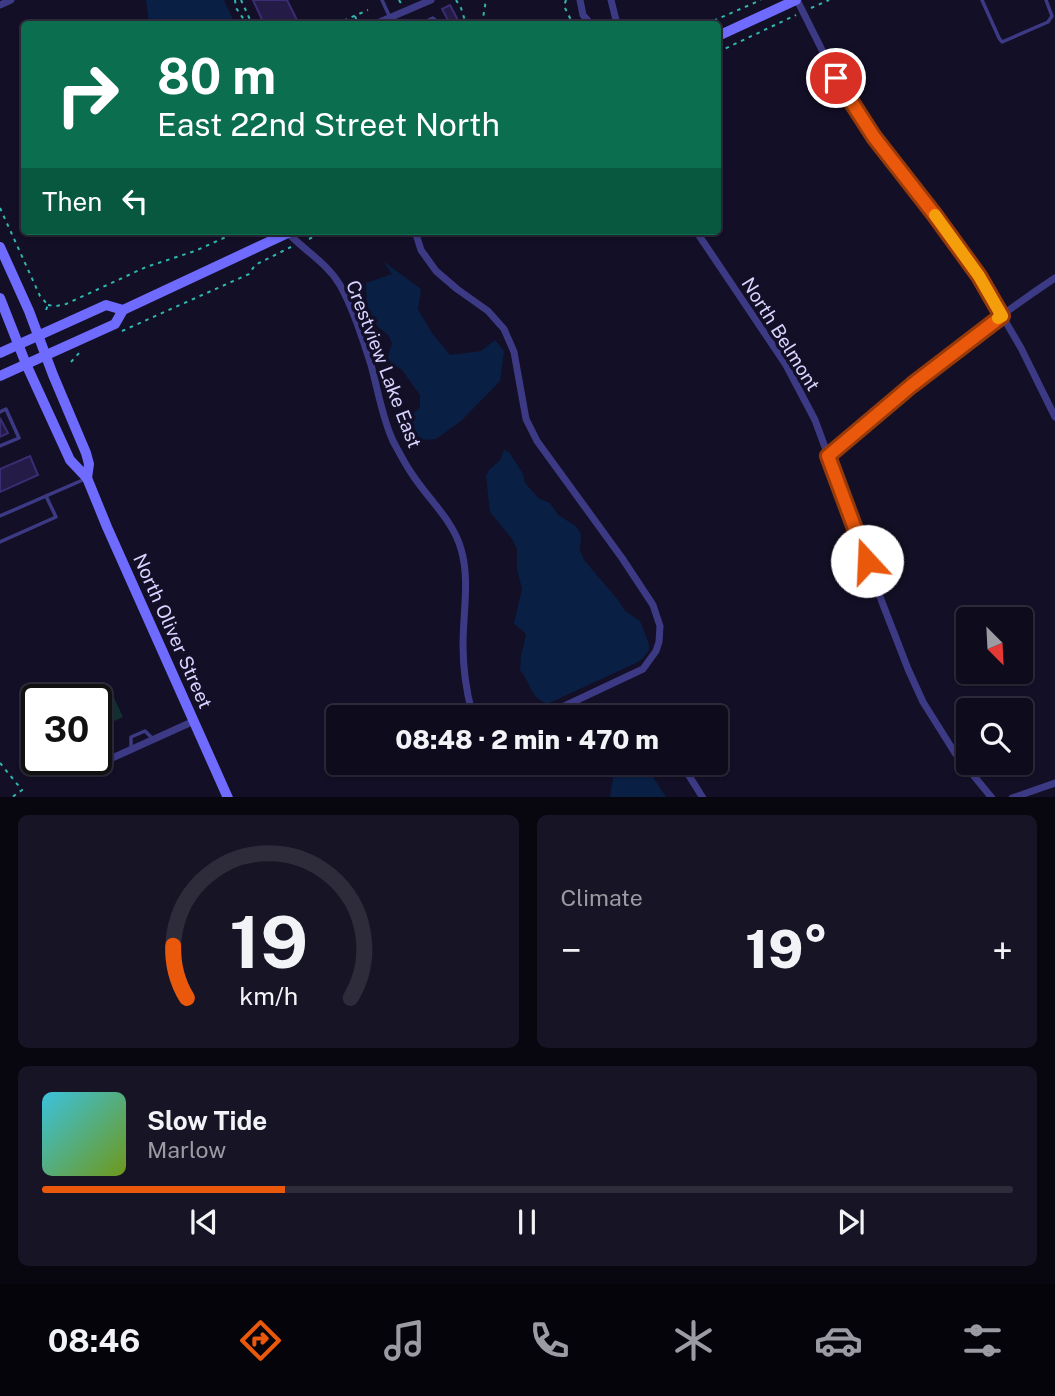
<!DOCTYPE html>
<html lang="en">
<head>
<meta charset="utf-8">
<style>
  :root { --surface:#0e0b1c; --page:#171425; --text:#f1f3f6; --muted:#9b9ba3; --line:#2e2b3b; --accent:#ea580c }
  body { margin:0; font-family:"Public Sans",sans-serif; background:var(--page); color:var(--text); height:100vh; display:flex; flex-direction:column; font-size:26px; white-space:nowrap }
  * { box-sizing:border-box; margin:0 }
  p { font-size:23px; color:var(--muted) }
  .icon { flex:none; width:38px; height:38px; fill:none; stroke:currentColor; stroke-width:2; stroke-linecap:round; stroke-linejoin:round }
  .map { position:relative; height:797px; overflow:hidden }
  .details { display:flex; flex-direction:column; gap:18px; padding:18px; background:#08060f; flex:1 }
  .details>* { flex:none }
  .top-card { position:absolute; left:21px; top:21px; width:700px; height:214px; border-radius:7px; box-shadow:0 2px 5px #0004,0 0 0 2px var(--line); background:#0b6e4f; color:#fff; overflow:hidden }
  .needle { width:46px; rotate:156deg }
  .buttons { position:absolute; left:956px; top:607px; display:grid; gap:14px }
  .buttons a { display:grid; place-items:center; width:77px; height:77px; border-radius:7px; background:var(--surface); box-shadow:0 2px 5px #0004,0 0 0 2px var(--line); font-size:35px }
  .speed { position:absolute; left:21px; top:684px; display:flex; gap:14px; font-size:35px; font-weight:700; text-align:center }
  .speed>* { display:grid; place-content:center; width:91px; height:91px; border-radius:50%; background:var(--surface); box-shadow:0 2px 5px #0004,0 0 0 2px var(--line); line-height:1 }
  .speed .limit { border:4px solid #111; border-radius:10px; background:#fff; color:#111 }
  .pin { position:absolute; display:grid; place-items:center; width:60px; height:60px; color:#fff; margin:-30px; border:4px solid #fff; border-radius:50%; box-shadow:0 2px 7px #0007 }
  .me { position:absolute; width:77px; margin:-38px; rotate:340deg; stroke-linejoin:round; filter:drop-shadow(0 0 5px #0008) }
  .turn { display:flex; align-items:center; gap:24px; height:147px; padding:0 21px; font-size:32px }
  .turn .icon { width:91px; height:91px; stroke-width:2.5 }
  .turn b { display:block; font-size:49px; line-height:60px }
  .then { display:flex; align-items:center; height:66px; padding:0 21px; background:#0003; gap:14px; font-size:26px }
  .big { font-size:52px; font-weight:800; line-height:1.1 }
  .details .card { flex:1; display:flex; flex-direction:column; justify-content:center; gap:10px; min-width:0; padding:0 24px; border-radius:10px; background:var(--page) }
  .details .dial { align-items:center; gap:0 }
  .dial svg { height:182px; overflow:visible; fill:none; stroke:var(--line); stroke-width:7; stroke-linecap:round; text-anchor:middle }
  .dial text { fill:var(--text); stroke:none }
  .song { display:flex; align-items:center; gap:21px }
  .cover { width:84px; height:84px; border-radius:10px; background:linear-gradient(135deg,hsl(190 70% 55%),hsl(80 70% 35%)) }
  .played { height:7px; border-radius:4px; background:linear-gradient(90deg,var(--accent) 25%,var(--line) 25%) }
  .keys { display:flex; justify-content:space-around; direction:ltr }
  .heat { display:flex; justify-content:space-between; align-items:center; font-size:38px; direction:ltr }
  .details .tiles { flex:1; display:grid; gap:18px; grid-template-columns:1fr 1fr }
  .card:last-child { grid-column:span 2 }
  .trip { position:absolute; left:326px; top:705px; width:402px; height:70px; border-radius:7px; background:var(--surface); box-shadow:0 2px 5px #0004,0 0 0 2px var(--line); font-weight:800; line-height:70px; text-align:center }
  .tabs { display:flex; height:112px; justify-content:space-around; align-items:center; background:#06040b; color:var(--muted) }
  .tabs .icon { width:49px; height:49px }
  .tabs .on { color:var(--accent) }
  .tabs b { font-size:32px; color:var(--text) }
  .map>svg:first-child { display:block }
</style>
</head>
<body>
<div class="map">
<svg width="1055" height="798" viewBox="0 0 1055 798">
  <rect width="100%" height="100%" fill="#130f26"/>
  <!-- green -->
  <polygon fill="#12302f" points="112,693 123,717 110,723 99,698"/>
  <!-- water -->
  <g fill="#0a1f44">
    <polygon points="146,0 224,0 235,24 149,24"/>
    <polygon points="383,261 421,289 418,309 432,333 450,355 481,351 495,340 504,351 500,381 461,421 436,439 421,440 409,430 412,414 420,408 420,395 402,370 387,360 392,343 388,335 367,317 366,283 392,274"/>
    <path d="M504 450 509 452 523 474 525 483 534 493 538 498 550 503 558 515 576 526 581 534 580 550 584 560 618 600 625 611 639 620 642 625 649 645V650L642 659 636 663 547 704C529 696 531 683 520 670L521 656 526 635C524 629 517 629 514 623L522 589 517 569V549L512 539 490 512 486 476 489 470 500 460Z"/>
    <polygon points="611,763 644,763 666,797 610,797 613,778"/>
  </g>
  <!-- building -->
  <g fill="#241b47" stroke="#3b2d73" stroke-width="2">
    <polygon points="253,0 287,0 299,24 264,24"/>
    <polygon points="450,5 460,24 450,24 442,9"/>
    <polygon points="0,418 8,433 0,437"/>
    <polygon points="30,456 38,475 0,492 0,469"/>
  </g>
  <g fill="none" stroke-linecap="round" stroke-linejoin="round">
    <!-- path -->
    <g stroke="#2fb8b0" stroke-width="2" stroke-dasharray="3.5 5" stroke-linecap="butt">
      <polyline points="235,0 236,8 247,24"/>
      <polyline points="241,0 252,24"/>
      <polyline points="399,0 402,5"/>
      <polyline points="456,0 461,8 466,24"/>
      <polyline points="566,0 564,6 573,24"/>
      <polyline points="811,8 829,0"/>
      <polyline points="355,16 358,24"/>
      <polyline points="336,24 368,10"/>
      <polyline points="482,24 486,0"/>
      <polyline points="706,24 761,0"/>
      <polyline points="718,52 796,15"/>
      <polyline points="0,208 40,296 48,305 46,310"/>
      <polyline points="309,239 324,231"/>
      <polyline points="48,305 56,306 66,304 146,267 195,251 239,231"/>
      <polyline points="122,331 249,274 255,265 291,247"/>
      <polyline points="71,362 80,352"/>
      <polyline points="0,763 22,790 11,798"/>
    </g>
    <!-- lane -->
    <g stroke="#3d3a85" stroke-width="3.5">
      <polyline points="382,0 393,24"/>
      <polyline points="982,0 999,38 1002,42 1048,22 1052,16 1046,0"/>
      <polyline points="420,24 433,18 440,24"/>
      <polyline points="0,412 6,409 19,438 0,446"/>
      <polyline points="0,516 85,479"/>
      <polyline points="0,542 56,517 46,496"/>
      <polyline points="131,749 131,737 145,731 152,738"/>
    </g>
    <!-- street -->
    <g stroke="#3d3a85" stroke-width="7">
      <polyline points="580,0 583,15 591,24"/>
      <polyline points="611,0 617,24"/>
      <polyline points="797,0 836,78 874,137 934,214 979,276 1021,348 1055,417"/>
      <polyline points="0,5 11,0"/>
      <polyline points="375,24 431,0"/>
      <polyline points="415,231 421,250 436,271 457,289 488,311 504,329 514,352 526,419 537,441 622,558 653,605 660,626 659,642 656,651 643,669 539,718"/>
      <polyline points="696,231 786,365 815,420 882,602 908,669 923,702 955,753 992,798"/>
      <path d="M288 233C305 251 327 263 340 285 353 308 363 340 371 365 378 390 382 417 393 441 399 452 405 464 412 474 428 499 453 520 461 549 470 579 463 613 463 645 463 668 466 690 472 713L475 718"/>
      <path d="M828 456C902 394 975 331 1055 278"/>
      <polyline points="681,763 703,798"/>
      <polyline points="88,769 194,721"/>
      <polyline points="1012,798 1055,783"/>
    </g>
    <!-- secondary -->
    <g stroke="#6f6bff" stroke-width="10">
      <polyline points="718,36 796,0"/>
      <polyline points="0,247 29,311 53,375 86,453 89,464 87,478"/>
      <polyline points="0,298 26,364 70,460 87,478 107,527 228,798"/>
      <polyline points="0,353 106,305 123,310"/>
      <polyline points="0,376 115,324 123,310 292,231"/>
    </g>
  </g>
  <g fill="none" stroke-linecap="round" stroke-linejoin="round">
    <defs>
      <polyline id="route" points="836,78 874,137 934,214 979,276 1002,316 912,385 828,456 867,561"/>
    </defs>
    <!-- route casing -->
    <use href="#route" stroke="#983908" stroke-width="18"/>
    <!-- route -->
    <use href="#route" stroke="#ea580c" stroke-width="12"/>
    <!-- slow -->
    <polyline stroke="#f59e0b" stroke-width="12" points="935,215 979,276 1002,316 998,318"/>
  </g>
  <g text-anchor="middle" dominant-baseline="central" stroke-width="7" stroke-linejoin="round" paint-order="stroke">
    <!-- street labels -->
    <g font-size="19" fill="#d9d4ff" stroke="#130f26">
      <text transform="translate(781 334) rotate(58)">North Belmont</text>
      <text transform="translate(384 364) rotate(69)">Crestview Lake East</text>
      <text transform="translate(173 631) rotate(66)">North Oliver Street</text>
    </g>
  </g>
</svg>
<div class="buttons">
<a><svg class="needle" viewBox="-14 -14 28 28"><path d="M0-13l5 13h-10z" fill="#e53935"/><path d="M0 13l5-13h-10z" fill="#9b9ba3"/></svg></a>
<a><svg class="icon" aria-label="search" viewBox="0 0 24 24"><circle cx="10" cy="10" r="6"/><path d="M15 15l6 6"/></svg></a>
</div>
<div class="speed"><div class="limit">30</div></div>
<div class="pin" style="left:836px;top:78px;background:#d93025"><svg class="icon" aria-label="arrive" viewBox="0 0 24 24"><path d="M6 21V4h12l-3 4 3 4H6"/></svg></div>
<svg class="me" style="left:867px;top:561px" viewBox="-20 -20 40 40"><circle r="19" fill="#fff"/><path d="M0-13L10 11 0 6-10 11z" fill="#ea580c"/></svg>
<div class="trip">08:48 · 2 min · 470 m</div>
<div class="top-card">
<div class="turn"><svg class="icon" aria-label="right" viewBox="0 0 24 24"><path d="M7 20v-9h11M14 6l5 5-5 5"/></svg><div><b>80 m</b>East 22nd Street North</div></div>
<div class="then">Then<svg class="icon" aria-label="left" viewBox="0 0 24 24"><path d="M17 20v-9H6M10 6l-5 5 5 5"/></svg></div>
</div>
</div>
<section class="details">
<div class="tiles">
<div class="card dial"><svg viewBox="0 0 100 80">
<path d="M14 69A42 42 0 1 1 86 69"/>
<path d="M14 69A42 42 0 0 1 8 46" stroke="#ea580c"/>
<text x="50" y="56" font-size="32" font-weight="700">19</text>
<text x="50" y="72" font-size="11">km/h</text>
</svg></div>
<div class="card"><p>Climate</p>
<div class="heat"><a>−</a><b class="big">19°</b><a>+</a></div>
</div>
<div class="card">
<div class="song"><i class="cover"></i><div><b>Slow Tide</b><p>Marlow</p></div></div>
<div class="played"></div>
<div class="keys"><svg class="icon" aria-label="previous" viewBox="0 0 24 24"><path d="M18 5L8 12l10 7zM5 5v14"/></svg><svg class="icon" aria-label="pause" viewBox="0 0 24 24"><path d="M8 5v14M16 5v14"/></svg><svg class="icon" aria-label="next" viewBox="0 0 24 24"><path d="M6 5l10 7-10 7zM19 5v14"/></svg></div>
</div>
</div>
</section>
<nav class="tabs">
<b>08:46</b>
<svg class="icon on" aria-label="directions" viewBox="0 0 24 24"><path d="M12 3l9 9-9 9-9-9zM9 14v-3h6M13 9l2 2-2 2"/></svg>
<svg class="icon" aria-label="music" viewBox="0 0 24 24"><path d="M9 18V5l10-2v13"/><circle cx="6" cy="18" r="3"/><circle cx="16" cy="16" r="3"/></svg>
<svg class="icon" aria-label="phone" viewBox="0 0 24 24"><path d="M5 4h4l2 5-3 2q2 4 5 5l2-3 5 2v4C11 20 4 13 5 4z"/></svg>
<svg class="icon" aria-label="climate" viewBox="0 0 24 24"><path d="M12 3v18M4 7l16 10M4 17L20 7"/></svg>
<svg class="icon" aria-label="car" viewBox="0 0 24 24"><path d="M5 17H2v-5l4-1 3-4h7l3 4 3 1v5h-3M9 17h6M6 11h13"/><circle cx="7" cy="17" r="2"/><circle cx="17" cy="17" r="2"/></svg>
<svg class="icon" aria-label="filters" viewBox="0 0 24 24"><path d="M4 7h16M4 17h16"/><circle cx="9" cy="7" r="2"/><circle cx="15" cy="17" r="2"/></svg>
</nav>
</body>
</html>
